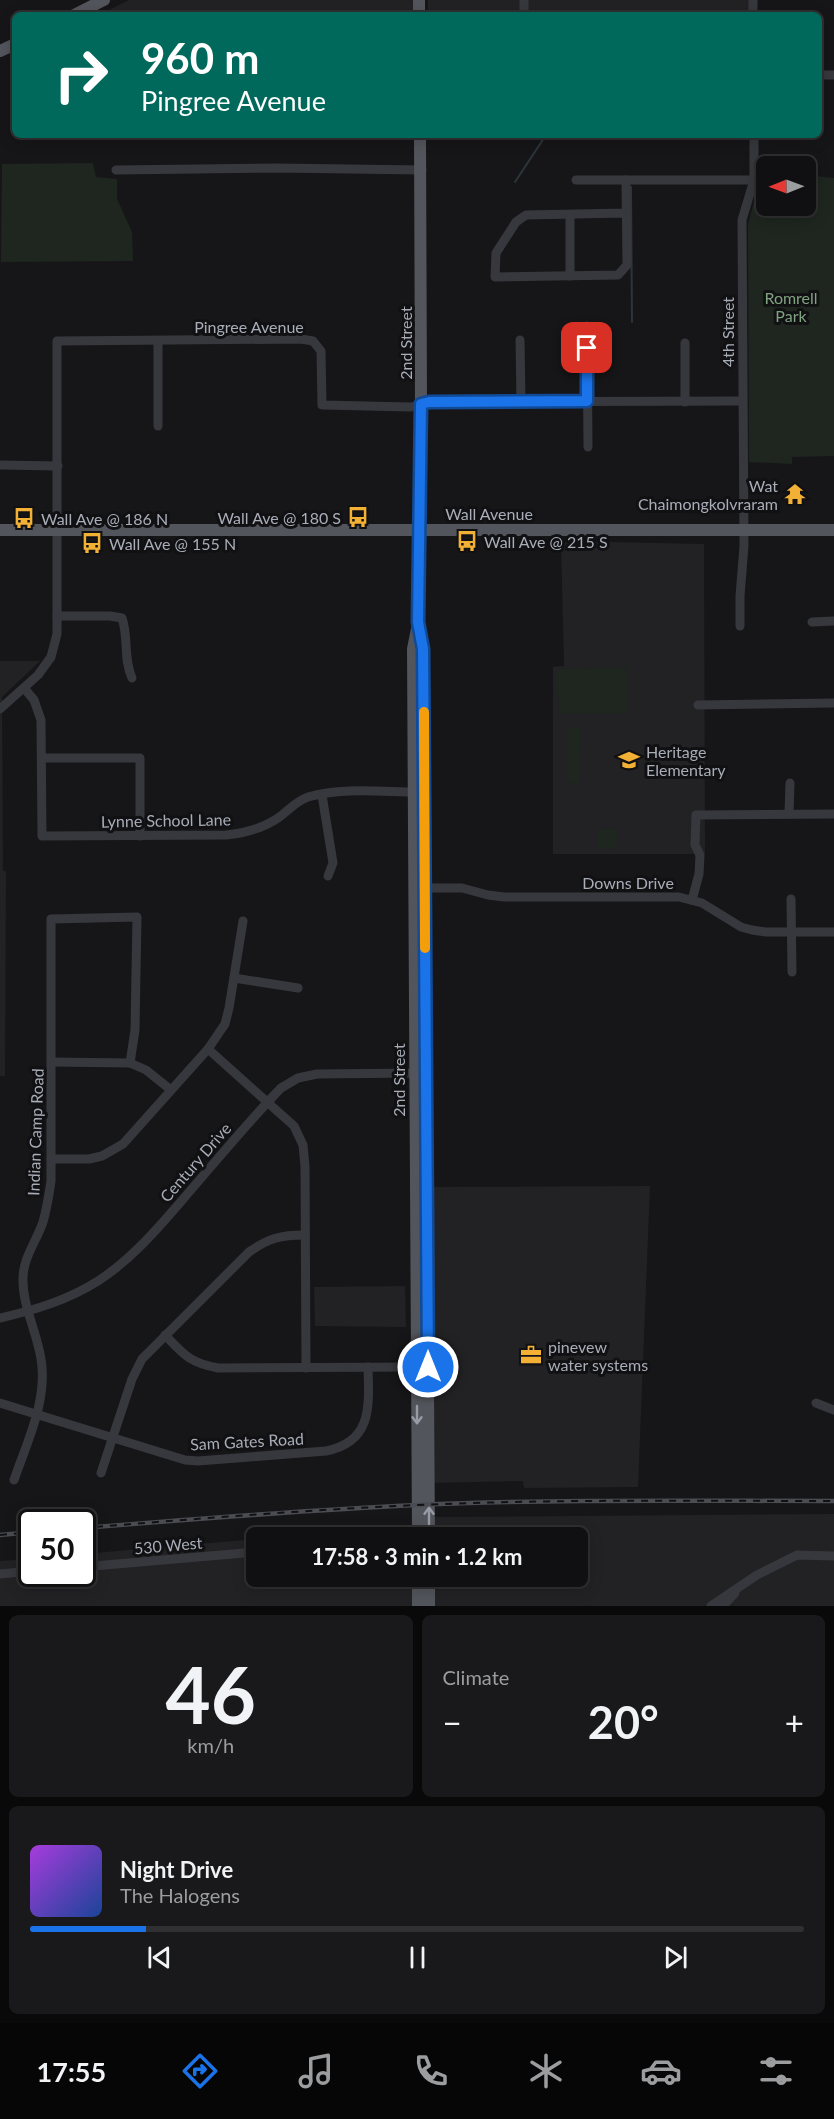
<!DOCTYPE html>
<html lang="en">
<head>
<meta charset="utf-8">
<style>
  :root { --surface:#101012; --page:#19191b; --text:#f1f3f6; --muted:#9c9d9f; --line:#303032; --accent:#1a73e8 }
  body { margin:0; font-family:Lato,sans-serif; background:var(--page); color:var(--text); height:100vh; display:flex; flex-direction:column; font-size:22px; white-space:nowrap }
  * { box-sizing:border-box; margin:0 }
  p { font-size:20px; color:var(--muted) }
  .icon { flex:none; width:33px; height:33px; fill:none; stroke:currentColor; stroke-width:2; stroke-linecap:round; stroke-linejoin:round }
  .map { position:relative; height:1606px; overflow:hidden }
  .sheet { display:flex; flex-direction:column; gap:9px; padding:9px; background:#09090a; flex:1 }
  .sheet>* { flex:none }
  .hud { position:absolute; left:12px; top:12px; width:810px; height:126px; border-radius:9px; box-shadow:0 3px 15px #0003,0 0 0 2px var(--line); background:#00695c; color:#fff; overflow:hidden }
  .needle { width:39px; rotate:269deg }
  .fabs { position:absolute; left:756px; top:156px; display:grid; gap:12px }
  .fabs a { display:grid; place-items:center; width:60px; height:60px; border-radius:9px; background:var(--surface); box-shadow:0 3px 15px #0003,0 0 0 2px var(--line); font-size:30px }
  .speed { position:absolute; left:18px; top:1509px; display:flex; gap:12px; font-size:30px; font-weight:700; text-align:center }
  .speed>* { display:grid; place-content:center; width:78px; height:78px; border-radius:50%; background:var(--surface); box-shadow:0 3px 15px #0003,0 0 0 2px var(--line); line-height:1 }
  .speed .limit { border:3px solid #111; border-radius:9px; background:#fff; color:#111 }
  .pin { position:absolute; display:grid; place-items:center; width:51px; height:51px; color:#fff; margin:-26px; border-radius:12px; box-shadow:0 3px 9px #0006 }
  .me { position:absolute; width:66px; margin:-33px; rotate:0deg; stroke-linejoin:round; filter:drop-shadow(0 0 4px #0008) }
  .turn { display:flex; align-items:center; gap:21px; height:126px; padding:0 30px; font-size:27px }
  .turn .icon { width:78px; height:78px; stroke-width:2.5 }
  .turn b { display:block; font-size:42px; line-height:51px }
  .big { font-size:45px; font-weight:700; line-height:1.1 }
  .sheet .widget { flex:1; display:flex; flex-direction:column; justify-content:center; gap:9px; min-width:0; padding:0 21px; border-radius:9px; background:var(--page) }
  .sheet .dial { align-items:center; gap:0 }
  .dial b { font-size:78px; line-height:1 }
  .song { display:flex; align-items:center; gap:18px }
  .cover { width:72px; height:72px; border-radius:9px; background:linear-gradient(135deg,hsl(280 70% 55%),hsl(220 70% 35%)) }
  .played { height:6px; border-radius:3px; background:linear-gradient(90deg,var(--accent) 15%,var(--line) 15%) }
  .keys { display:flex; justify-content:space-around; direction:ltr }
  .heat { display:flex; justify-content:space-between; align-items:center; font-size:33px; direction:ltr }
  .sheet .tiles { flex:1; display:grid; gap:9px; grid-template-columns:1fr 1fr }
  .widget:last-child { grid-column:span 2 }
  .trip { position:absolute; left:246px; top:1527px; width:342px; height:60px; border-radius:9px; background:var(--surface); box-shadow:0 3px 15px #0003,0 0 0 2px var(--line); font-weight:700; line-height:60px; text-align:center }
  .tab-bar { display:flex; height:96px; justify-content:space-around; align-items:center; background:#060607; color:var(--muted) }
  .tab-bar .icon { width:42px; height:42px }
  .tab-bar .on { color:var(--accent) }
  .tab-bar b { font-size:27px; color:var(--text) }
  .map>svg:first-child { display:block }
</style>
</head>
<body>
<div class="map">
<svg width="834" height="1606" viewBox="0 0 834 1606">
  <rect width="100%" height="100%" fill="#161618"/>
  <!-- built -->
  <g fill="#222225">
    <polygon points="129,0 413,0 413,15 99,15"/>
    <rect x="428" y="0" width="94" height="15"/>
    <polygon points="528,0 749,0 749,13 528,15"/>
    <polygon points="561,541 704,544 705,854 553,854 553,667 564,666"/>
    <polygon points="0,661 40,661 2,697 3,871 6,871 5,1076 0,1076"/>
    <polygon points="650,1186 638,1487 524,1488 523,1481 430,1483 429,1187"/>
    <polygon points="405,1286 406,1327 315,1326 314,1287"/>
    <polygon points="834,1514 834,1606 0,1606 0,1561 31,1559 32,1574 82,1574 83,1554 256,1539 256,1576 578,1576 578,1538 279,1537 407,1527 435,1517"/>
  </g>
  <!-- green -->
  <g fill="#1e261f">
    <polygon points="93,163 96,177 117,179 117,199 132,232 133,261 1,262 2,164"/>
    <polygon points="806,175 834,178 834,456 792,457 792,464 749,462 748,225 760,177 766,177 766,206 806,206"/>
    <polygon points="628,667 628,713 559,714 557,669"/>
    <polygon points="581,726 580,782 568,783 568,727"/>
    <polygon points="617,829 618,845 616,848 598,849 597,830"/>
  </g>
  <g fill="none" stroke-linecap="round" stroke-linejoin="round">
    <!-- stream -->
    <g stroke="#2c353c" stroke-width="2">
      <polyline points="515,182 546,135"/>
      <polyline points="631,187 632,322"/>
    </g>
    <!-- minor -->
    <g stroke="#37383d" stroke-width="9">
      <polyline points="524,15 524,0"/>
      <polyline points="753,15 753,0"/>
      <polyline points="819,75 834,75"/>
      <polyline points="116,170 276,168 422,170"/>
      <polyline points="576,180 754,180"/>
      <polyline points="626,213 526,215 516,222 496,253 495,277 618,275 627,265 626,180"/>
      <polyline points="570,215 570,276"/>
      <polyline points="587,326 588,447"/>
      <polyline points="520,340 521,402"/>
      <polyline points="158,341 158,426"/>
      <polyline points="685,402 685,343"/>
      <polyline points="0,465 58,466"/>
      <path d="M57 616H110L122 618C129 639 123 658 132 678"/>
      <polyline points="812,622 834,621"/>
      <polyline points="740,626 740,596 744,546 742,220 754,180 754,135"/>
      <path d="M24 688 34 700 41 720 42 836 226 835C245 833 262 829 278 818 288 811 296 801 308 797 343 787 383 792 419 792"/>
      <polyline points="698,705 834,703"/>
      <polyline points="0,709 38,675 51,657 57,634 57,341 301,339 313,341 321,351 322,405 411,407 429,402 741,401"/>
      <polyline points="42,758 140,758 140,836"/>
      <polyline points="322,795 333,863 328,876"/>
      <polyline points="789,814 790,783"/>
      <polyline points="419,888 462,888 488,895 504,897 679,897 702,903 741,927 752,930 766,932 834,932"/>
      <polyline points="791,899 792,972"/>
      <polyline points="692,900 699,874 700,855 695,845 696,815 834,814"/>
      <polyline points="234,978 298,988"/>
      <polyline points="208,1049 294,1126 303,1145 305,1166 306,1368"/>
      <polyline points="52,1062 130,1063 146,1070 171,1090"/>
      <polyline points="51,1159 89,1159 102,1156 123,1144 208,1049 225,1024 229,1008 243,921"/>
      <path d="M0 1318C35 1310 68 1300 98 1281 132 1259 158 1228 184 1198 216 1161 247 1123 281 1088L298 1078 317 1074 420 1073"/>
      <path d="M165 1335C184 1355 190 1363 218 1368L422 1367"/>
      <path d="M0 1403 185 1460 198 1461 326 1451C373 1442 369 1405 368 1367"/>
      <polyline points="816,1403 834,1410"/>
      <path d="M101 1473 132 1379 142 1359 249 1252C269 1238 281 1235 305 1235"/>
      <path d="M14 1480C27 1442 48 1400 41 1359 37 1332 22 1305 23 1278 23 1258 37 1240 43 1222 47 1208 49 1195 51 1181V919L137 917 135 1030 130 1063"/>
      <polyline points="82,1567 256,1552"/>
      <polyline points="0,1574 32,1571"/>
      <polyline points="711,1606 757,1575 797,1555 834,1556"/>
      <polyline points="723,1606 735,1593"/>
    </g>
    <!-- major -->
    <g stroke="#53555c" stroke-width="12">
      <polyline points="419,0 419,15"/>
      <polyline points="74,15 104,0"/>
      <polyline points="0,51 15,44"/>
      <polyline points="420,135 421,404 418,622 423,649 429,1538"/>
      <polyline points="0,530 834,530"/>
      <polyline points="417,629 413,649 418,1538"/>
      <polyline points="418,1576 418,1606"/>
      <polyline points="429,1576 429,1606"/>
    </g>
    <defs>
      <g id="rail">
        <path d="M82 1528C194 1519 305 1510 417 1505 556 1499 695 1501 834 1501"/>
        <polyline points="0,1535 32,1532"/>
      </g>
    </defs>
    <!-- rail casing -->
    <use href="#rail" stroke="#4a4c52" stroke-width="4.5"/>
    <!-- rail -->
    <use href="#rail" stroke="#111113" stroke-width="2" stroke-dasharray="7" stroke-linecap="butt"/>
  </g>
  <!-- one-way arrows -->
  <defs><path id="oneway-shaft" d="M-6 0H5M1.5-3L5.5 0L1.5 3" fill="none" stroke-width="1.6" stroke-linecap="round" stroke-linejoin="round" transform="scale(1.5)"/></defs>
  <g stroke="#979ba6">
    <use href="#oneway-shaft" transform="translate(417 1415) rotate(90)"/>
    <use href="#oneway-shaft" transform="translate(429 1516) rotate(-90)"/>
  </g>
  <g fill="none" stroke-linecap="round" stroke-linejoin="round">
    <defs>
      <polyline id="route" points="428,1367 423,649 418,622 421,404 429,402 587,401 587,348"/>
    </defs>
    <!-- route casing -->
    <use href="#route" stroke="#114b97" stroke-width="15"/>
    <!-- route -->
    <use href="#route" stroke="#1a73e8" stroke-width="10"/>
    <!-- slow -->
    <polyline stroke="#f59e0b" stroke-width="10" points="424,712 425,948"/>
  </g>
  <!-- icons -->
  <defs>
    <symbol id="temple-bare" viewBox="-9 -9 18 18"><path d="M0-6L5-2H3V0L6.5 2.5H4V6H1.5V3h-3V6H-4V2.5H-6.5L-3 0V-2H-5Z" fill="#f2b134" stroke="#111113" stroke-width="2.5" paint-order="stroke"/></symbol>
    <symbol id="bus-bare" viewBox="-9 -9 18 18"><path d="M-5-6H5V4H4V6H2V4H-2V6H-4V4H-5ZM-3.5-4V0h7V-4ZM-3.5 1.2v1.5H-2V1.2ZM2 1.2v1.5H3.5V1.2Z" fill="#f2b134" stroke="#111113" stroke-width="2.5" paint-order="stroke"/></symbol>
    <symbol id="school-bare" viewBox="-9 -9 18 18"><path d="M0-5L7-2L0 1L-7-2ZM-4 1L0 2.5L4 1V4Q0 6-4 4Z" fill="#f2b134" stroke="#111113" stroke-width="2.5" paint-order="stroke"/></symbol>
    <symbol id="office-bare" viewBox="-9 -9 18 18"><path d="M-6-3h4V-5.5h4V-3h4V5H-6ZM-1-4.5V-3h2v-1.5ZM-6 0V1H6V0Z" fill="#f2b134" stroke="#111113" stroke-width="2.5" paint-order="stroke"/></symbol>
  </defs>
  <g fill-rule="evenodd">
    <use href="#temple-bare" x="780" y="479" width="30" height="30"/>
    <use href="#bus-bare" x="343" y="502" width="30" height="30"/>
    <use href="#bus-bare" x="9" y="503" width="30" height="30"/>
    <use href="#bus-bare" x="452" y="526" width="30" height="30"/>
    <use href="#bus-bare" x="77" y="528" width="30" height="30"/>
    <use href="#school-bare" x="614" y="745" width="30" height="30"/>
    <use href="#office-bare" x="516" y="1340" width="30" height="30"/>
  </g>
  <g text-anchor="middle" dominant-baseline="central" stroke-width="6" stroke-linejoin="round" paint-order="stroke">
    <!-- park labels -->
    <g font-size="16" fill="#7fa381" stroke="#111113">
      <text x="791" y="297">Romrell<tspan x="791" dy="18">Park</tspan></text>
    </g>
    <!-- street labels -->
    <g font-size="16" fill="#a8adb8" stroke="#111113">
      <text x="249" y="326">Pingree Avenue</text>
      <text transform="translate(727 332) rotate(-90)">4th Street</text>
      <text transform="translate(405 343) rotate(-90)">2nd Street</text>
      <text x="489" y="513">Wall Avenue</text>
      <text transform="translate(166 820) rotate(-1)">Lynne School Lane</text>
      <text x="628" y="882">Downs Drive</text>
      <text transform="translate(398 1080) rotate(-90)">2nd Street</text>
      <text transform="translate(35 1132) rotate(-88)">Indian Camp Road</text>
      <text transform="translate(195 1162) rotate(-49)">Century Drive</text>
      <text transform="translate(247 1441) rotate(-3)">Sam Gates Road</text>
      <text transform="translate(168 1545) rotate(-5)">530 West</text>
    </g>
    <!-- poi labels -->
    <g font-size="16" fill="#a8adb8" stroke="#111113" text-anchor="start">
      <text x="778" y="485" text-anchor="end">Wat<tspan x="778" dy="18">Chaimongkolvraram</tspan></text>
      <text x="341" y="517" text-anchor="end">Wall Ave @ 180 S</text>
      <text x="41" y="518">Wall Ave @ 186 N</text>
      <text x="484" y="541">Wall Ave @ 215 S</text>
      <text x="109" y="543">Wall Ave @ 155 N</text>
      <text x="646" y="751">Heritage<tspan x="646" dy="18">Elementary</tspan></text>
      <text x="548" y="1346">pinevew<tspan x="548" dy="18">water systems</tspan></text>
    </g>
  </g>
</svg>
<div class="fabs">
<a><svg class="needle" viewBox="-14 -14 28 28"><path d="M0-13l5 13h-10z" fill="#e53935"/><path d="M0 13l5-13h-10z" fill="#9c9d9f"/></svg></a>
</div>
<div class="speed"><div class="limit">50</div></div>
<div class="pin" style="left:587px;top:348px;background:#d93025"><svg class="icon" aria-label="arrive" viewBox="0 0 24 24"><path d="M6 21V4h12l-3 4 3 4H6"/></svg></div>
<svg class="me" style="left:428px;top:1367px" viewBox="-20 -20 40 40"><circle r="17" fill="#1a73e8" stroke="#fff" stroke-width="3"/><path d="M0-11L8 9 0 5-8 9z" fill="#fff"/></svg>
<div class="trip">17:58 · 3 min · 1.2 km</div>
<div class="hud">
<div class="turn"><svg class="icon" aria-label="right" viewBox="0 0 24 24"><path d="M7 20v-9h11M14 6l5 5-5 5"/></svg><div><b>960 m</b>Pingree Avenue</div></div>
</div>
</div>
<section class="sheet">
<div class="tiles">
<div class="widget dial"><b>46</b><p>km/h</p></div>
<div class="widget"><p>Climate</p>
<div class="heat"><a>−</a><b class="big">20°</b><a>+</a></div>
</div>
<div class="widget">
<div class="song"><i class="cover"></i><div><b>Night Drive</b><p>The Halogens</p></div></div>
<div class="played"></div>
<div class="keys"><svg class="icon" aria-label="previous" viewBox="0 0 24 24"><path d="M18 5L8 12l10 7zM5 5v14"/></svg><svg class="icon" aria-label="pause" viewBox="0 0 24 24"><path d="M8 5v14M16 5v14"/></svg><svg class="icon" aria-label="next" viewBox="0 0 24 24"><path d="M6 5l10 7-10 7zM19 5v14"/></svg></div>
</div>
</div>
</section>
<nav class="tab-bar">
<b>17:55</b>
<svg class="icon on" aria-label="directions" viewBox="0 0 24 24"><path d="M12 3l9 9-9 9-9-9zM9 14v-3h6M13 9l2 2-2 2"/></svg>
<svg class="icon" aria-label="music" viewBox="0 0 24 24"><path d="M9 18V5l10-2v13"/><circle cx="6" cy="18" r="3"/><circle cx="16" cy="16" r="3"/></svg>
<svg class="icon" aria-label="phone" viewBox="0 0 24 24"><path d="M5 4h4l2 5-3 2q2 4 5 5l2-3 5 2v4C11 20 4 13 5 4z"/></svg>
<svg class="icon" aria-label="climate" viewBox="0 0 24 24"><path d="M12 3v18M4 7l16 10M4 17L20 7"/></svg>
<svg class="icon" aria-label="car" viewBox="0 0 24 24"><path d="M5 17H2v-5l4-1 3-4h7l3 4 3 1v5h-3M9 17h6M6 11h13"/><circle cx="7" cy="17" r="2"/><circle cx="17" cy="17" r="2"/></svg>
<svg class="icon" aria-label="filters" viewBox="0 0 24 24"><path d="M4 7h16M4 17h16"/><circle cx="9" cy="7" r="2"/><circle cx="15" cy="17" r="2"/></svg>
</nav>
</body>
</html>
